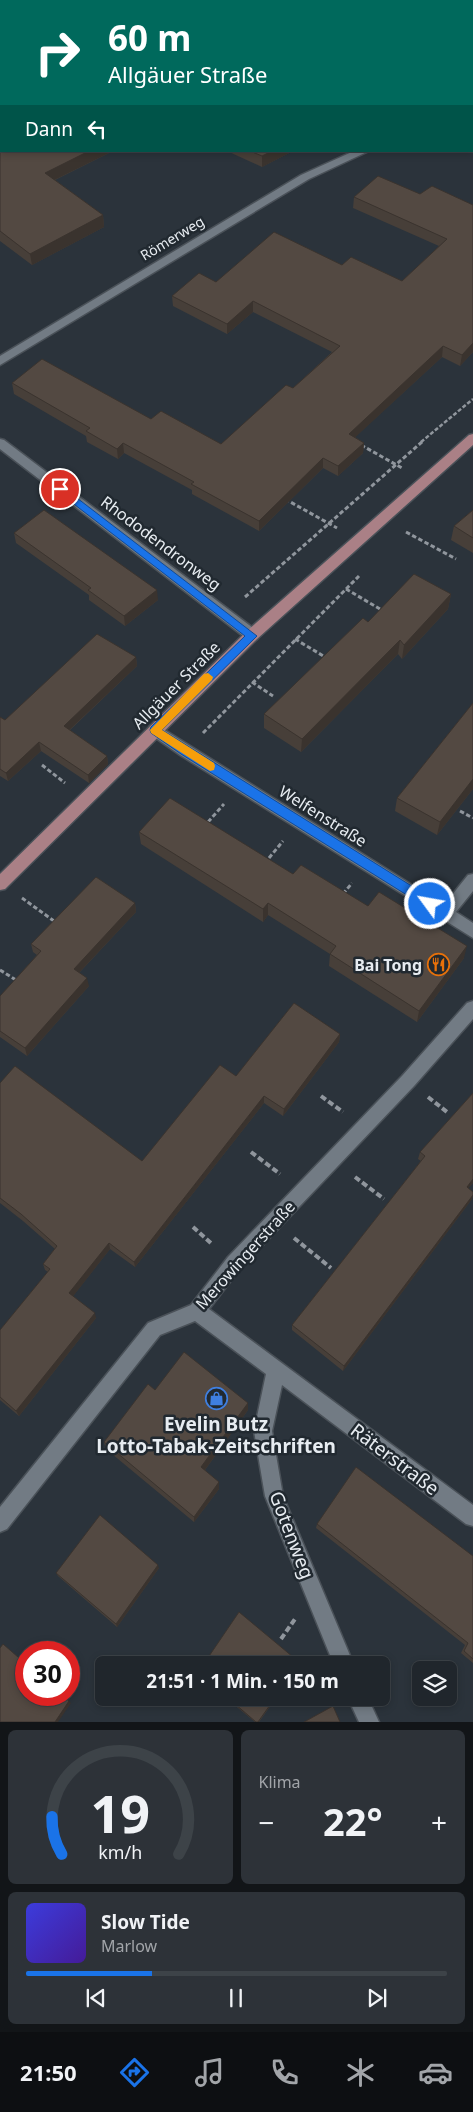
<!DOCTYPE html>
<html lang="de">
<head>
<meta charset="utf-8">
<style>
  :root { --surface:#20262c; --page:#2d3238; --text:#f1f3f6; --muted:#a2a5a9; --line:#3d4348; --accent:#1a73e8 }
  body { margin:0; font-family:"Noto Sans",sans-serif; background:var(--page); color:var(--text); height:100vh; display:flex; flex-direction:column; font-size:19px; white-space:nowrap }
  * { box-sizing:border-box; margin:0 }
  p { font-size:16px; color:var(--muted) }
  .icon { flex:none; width:28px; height:28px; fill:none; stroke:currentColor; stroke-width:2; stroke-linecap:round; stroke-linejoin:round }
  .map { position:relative; height:1722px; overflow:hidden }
  .side { display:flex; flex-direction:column; gap:8px; padding:8px; background:#121518; flex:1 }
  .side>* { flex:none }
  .guide { position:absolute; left:0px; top:0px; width:474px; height:152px; box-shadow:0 2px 8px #0003,0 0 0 1px var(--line); background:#00695c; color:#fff; overflow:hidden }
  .fabs { position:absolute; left:412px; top:1661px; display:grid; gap:10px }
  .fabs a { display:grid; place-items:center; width:45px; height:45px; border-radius:8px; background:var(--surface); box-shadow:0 2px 8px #0003,0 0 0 1px var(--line); font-size:25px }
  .speed { position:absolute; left:15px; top:1641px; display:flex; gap:10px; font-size:25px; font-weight:700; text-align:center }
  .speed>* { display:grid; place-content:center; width:65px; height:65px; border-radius:50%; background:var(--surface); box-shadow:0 2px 8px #0003,0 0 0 1px var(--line); line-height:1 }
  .speed .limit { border:8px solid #d22; background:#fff; color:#111 }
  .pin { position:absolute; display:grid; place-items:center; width:42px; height:42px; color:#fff; margin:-21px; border:2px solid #fff; border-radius:50%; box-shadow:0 1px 5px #0007 }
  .me { position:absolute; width:55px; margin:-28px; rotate:302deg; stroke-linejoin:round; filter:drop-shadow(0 0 4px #0008) }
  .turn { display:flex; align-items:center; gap:18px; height:105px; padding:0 25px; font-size:22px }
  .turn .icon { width:65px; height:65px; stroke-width:2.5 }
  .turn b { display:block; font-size:35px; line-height:42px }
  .then { display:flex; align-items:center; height:48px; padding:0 25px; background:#0003; gap:10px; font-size:19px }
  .big { font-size:38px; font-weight:700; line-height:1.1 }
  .side .tile { flex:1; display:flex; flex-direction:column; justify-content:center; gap:8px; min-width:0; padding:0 18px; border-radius:8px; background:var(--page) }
  .side .dial { align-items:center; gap:0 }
  .dial svg { height:130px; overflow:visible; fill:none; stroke:var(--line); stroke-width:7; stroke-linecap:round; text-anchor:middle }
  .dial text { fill:var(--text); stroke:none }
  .song { display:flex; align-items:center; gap:15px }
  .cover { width:60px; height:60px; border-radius:8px; background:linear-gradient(135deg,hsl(240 70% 55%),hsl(260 70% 35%)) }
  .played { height:5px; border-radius:2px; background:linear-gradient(90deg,var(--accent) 30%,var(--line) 30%) }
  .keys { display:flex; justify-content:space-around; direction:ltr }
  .heat { display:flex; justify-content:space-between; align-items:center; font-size:28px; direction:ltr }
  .side .tiles { flex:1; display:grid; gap:8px; grid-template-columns:1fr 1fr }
  .tile:last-child { grid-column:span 2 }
  .trip { position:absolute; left:95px; top:1656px; width:295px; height:50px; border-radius:8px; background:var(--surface); box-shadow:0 2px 8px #0003,0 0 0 1px var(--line); font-weight:700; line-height:50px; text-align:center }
  .dock { display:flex; height:80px; justify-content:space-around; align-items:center; background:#0d0f12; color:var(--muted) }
  .dock .icon { width:35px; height:35px }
  .dock .active { color:var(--accent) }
  .dock b { font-size:22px; color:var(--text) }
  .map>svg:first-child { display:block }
</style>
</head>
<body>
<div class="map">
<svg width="473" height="1722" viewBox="0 0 473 1722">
  <rect width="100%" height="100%" fill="#2b333b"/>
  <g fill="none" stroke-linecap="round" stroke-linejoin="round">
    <defs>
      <g id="minor">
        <polygon points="354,151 369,151 309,179 0,365 0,356 301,175"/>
        <polygon points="0,439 4,440 257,631 259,635 257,639 252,640 247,639 0,449"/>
        <polygon points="155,724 444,905 468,875 473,874 473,891 456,912 473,923 473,938 180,755 150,734 148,730 150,726"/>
        <polygon points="473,1001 473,1019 414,1086 240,1269 209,1309 473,1505 473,1526 466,1524 282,1385 272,1431 283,1496 354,1665 334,1665 265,1496 254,1431 266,1374 195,1321 160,1335 7,1529 0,1532 0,1507 148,1323 191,1305 228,1257 402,1076 467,1003"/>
        <polygon points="348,1698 368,1698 379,1722 359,1722"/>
      </g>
      <polygon id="major" points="473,434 473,445 257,639 5,889 0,890 0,874 247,631 469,435"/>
    </defs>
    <!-- minor casing -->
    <use href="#minor" stroke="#4a5158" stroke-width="3"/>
    <!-- major casing -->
    <use href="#major" stroke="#4a5158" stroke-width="3"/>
    <!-- path-far2 -->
    <polyline stroke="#90969d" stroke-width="2.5" stroke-dasharray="4 2" stroke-linecap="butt" points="421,442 473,399"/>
    <!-- path-far1 -->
    <g stroke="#90969d" stroke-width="3" stroke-dasharray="4.5 2.5" stroke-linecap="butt">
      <polyline points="361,445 402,468"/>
      <polyline points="285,499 337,528"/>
      <polyline points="406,532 456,559"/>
      <polyline points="346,589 380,609"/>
      <polyline points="245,597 423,441"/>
      <polyline points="295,639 325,657"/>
      <polyline points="252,682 273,696"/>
      <polyline points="203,733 359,576"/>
      <polyline points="42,765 65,783"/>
      <polyline points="460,811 473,818"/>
      <polyline points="208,822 224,804"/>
      <polyline points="269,858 283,841"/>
      <polyline points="343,894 352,883"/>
      <polyline points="22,898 54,921"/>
      <polyline points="0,970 16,980"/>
    </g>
    <!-- path -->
    <g stroke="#90969d" stroke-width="4" stroke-dasharray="6 3" stroke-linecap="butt">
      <polyline points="321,1096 343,1112"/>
      <polyline points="428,1097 447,1112"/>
      <polyline points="251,1152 280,1174"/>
      <polyline points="355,1177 384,1199"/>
      <polyline points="193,1227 213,1245"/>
      <polyline points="294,1238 331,1268"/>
      <polyline points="281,1639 295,1619"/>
    </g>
    <!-- minor -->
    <use href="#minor" fill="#727b84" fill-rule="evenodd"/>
    <!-- major -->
    <use href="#major" fill="#aa8086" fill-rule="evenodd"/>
  </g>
  <!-- wall -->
  <g fill="#473f39">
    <polygon points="435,0 473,0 473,30 472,1 437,1"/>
    <polygon points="1,41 1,146 0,145 0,42"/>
    <polygon points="0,150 1,151 113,151 55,180 103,215 104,227 32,265 0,241"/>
    <polygon points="227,151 293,151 262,167"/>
    <polygon points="420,194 473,205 473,352 460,366 442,357 355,437 364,443 363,453 338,476 323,468 259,531 192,494 192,490 124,453 118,459 87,442 86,436 14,394 12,383 151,419 221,444 293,388 332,352 253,312 227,334 173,306 172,296 216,282 342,265 402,281 439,246 353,208 354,197"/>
    <polygon points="473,510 473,553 451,540 454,526"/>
    <polygon points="14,533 158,600 125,626 89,600 89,595 16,543"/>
    <polygon points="451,594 448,609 402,659 398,654 301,752 264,728 264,714 368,622"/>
    <polygon points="136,657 137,666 70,730 107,756 108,764 89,783 41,751 8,781 0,776 0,717 5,720"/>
    <polygon points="473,703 473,789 437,835 395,811 397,798"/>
    <polygon points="139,832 293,874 464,958 417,1022 329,966 330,954 268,915 263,922 141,844"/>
    <polygon points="135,903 136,912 79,973 89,986 27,1056 0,1037 0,996 37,955 33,952 31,944"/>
    <polygon points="340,1034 339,1042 283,1116 264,1103 135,1267 110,1249 73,1296 96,1318 19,1416 0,1400 0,1330 48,1272 45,1270 43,1264 55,1249 23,1221 0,1203 0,1083 142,1161 236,1076"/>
    <polygon points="473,1093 473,1183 468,1188 473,1192 472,1199 343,1371 292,1330 292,1325 421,1161 418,1159 420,1152"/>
    <polygon points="155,1390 248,1403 248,1410 205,1470 219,1489 194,1522 106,1449 104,1442"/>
    <polygon points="317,1524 473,1556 473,1663 461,1653 465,1645 316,1528"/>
    <polygon points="159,1568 117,1627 58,1576 56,1573"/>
    <polygon points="226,1698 276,1698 259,1722 255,1722"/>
  </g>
  <!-- shaded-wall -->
  <g fill="#3a332e">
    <polygon points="89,151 113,151 46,184 45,173"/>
    <polygon points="272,151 293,151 262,167 262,156"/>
    <polygon points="103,215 104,227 32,265 30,254"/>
    <polygon points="253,301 253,312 227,334 227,324"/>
    <polygon points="473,343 473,352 460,366 462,355"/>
    <polygon points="443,346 442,357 348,444 349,434"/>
    <polygon points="123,443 124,453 118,459 117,449"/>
    <polygon points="364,443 363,453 338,476 338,466"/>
    <polygon points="323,458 323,468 259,531 259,521"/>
    <polygon points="157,590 158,600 125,626 124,616"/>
    <polygon points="451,594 448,609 402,659 404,645"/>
    <polygon points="400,640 398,654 301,752 302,739"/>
    <polygon points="136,657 137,666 65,734 64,726"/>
    <polygon points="39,742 41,751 8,781 6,773"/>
    <polygon points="107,756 108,764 89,783 88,775"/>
    <polygon points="473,779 473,789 437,835 440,822"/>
    <polygon points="135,903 136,912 75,977 74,969"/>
    <polygon points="268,903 268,915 263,922 263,909"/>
    <polygon points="467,946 464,958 417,1022 419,1011"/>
    <polygon points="87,978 89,986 27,1056 25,1048"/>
    <polygon points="340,1034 339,1042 283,1116 284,1109"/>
    <polygon points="264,1096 264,1103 135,1267 134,1262"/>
    <polygon points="473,1179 473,1183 464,1193 467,1187"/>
    <polygon points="473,1195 472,1199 343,1371 344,1366"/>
    <polygon points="109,1243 110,1249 71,1299 69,1293"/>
    <polygon points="95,1313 96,1318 19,1416 16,1411"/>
    <polygon points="248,1403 248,1410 202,1474 201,1467"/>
    <polygon points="219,1482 219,1489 194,1522 194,1517"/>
    <polygon points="158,1565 159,1568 117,1627 116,1624"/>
    <polygon points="62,1695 71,1703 58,1722 55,1722"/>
  </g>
  <!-- building -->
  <g fill="#534942" stroke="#3a332e">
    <polygon points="110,0 151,0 153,1 108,1"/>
    <polygon points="297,0 380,0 382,1 299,1"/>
    <polygon points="448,0 473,0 473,20 472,1 450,1"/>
    <polygon points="1,41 1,136 0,135 0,42"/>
    <polygon points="472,77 473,77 472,96"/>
    <polygon points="472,101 473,103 473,125 472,125"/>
    <polygon points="0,150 1,150 1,151 89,151 45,173 103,215 30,254 0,231"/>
    <polygon points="250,151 272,151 262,156"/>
    <polygon points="378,176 420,194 432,186 473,205 473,343 462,355 443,346 349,434 364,443 338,466 323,458 259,521 191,484 194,482 123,443 117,449 86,431 90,428 12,383 42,359 151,419 161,411 221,444 286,385 293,388 340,346 253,301 227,324 172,296 199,273 216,282 274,232 342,265 351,257 402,281 447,239 354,197"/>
    <polygon points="44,510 157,590 124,616 88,590 91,588 14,533"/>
    <polygon points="473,510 473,538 454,526"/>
    <polygon points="414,574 451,594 404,645 400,640 302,739 264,714 363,618 368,622"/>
    <polygon points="97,634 136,657 64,726 107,756 88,775 39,742 6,773 0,769 0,717 5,720"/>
    <polygon points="473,703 473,779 440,822 397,798"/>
    <polygon points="170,798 293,874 301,865 368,906 379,892 467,946 419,1011 330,954 336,946 268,903 263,909 139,832"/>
    <polygon points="96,877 135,903 74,969 87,978 25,1048 0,1031 0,996 41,951 31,944"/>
    <polygon points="294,1003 340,1034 284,1109 264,1096 134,1262 109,1243 69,1293 95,1313 16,1411 0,1397 0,1330 50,1269 43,1264 57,1246 21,1214 0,1198 0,1083 15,1066 142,1161 220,1065 236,1076"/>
    <polygon points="473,1093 473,1179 467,1187 473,1192 473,1195 344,1366 292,1325 425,1156 420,1152"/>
    <polygon points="184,1352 248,1403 201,1467 219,1482 194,1517 104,1442 148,1384 155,1390"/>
    <polygon points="356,1467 473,1556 473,1659 464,1651 468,1643 317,1524"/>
    <polygon points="100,1515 158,1565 116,1624 56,1573"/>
    <polygon points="239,1612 299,1662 297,1665 203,1665"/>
    <polygon points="3,1644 26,1664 26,1695 62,1695 69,1701 55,1722 0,1722 0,1648"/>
    <polygon points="228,1698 275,1698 258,1722 256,1722"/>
    <polygon points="333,1706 340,1722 304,1722"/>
  </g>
  <!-- route -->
  <polygon fill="#1a73e8" stroke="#114b97" points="60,485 257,636 162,730 434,900 436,904 434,907 426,907 181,754 151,733 150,730 151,727 245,636 57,491 55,489"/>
  <!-- slow -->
  <polygon fill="#f59e0b" points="208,673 213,677 212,680 162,730 214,763 215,766 214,770 210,771 151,733 150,730 204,674"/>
  <!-- icons -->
  <defs>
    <symbol id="restaurant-ring" viewBox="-11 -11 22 22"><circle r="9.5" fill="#212930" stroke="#e8710a" stroke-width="1.5"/><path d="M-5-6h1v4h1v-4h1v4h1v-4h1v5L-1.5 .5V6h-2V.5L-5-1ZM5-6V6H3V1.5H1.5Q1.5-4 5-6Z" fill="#e8710a"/></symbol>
    <symbol id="shop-ring" viewBox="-11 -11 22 22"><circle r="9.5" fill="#212930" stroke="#3f7fe0" stroke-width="1.5"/><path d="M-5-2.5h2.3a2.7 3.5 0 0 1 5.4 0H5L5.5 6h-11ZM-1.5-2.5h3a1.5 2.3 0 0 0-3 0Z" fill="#3f7fe0"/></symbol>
  </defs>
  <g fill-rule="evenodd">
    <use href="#restaurant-ring" x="426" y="952" width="25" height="25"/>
    <use href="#shop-ring" x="204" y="1386" width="25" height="25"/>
  </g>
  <g text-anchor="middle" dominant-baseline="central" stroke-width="5" stroke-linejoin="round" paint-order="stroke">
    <!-- far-street labels -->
    <g font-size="14" fill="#e7ecf1" stroke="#212930">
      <text transform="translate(172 238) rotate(-31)">Römerweg</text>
    </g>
    <!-- street labels -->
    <g font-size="16" fill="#e7ecf1" stroke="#212930">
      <text transform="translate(161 543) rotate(37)">Rhododendronweg</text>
      <text transform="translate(176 685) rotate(-45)">Allgäuer Straße</text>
      <text transform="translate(323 816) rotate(32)">Welfenstraße</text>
      <text transform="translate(245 1255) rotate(-48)">Merowingerstraße</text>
    </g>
    <!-- poi labels -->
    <g font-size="16" font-weight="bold" fill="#e7ecf1" stroke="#212930" text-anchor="end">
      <text x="422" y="965">Bai Tong</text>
    </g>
    <!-- near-poi labels -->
    <g font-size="19" font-weight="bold" fill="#e7ecf1" stroke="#212930">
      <text x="216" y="1424">Evelin Butz<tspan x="216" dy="22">Lotto-Tabak-Zeitschriften</tspan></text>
    </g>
    <!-- near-street labels -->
    <g font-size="19" fill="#e7ecf1" stroke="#212930">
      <text transform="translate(395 1459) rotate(37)">Räterstraße</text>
      <text transform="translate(292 1535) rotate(69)">Gotenweg</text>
    </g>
  </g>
</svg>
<div class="fabs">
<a><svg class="icon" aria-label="layers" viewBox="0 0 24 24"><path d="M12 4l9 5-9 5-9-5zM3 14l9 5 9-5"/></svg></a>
</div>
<div class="speed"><div class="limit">30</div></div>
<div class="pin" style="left:60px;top:489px;background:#d93025"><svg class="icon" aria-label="arrive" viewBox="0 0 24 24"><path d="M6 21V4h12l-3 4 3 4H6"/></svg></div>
<svg class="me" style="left:430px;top:904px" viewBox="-20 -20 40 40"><circle r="17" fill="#1a73e8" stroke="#fff" stroke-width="3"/><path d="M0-11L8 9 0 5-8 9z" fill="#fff"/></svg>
<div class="trip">21:51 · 1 Min. · 150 m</div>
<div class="guide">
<div class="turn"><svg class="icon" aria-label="right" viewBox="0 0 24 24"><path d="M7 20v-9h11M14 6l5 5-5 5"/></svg><div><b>60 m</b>Allgäuer Straße</div></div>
<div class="then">Dann<svg class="icon" aria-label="left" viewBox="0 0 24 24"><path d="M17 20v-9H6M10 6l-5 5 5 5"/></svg></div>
</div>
</div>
<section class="side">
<div class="tiles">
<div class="tile dial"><svg viewBox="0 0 100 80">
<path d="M14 69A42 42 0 1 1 86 69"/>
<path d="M14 69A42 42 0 0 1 8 46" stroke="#1a73e8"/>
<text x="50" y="56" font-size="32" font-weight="700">19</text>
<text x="50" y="72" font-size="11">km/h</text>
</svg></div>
<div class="tile"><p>Klima</p>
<div class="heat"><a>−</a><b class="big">22°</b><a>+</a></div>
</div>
<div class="tile">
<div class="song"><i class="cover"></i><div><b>Slow Tide</b><p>Marlow</p></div></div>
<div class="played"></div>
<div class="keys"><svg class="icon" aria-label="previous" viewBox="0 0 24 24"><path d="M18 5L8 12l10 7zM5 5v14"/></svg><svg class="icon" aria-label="pause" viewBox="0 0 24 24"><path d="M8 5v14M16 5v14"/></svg><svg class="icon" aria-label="next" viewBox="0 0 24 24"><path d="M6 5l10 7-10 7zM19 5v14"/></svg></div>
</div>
</div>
</section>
<nav class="dock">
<b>21:50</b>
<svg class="icon active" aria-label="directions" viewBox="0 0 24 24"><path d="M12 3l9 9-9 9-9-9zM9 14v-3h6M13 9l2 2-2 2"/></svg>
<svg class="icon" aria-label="music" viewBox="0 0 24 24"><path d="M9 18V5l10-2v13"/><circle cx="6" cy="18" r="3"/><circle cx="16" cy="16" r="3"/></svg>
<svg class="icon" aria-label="phone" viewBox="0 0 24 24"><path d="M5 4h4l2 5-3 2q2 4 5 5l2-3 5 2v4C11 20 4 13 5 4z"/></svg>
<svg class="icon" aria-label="climate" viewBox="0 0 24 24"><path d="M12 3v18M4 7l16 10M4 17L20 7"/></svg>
<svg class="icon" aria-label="car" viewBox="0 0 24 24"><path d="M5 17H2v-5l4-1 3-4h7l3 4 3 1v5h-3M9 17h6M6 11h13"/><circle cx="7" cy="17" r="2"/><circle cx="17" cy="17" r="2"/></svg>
</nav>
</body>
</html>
